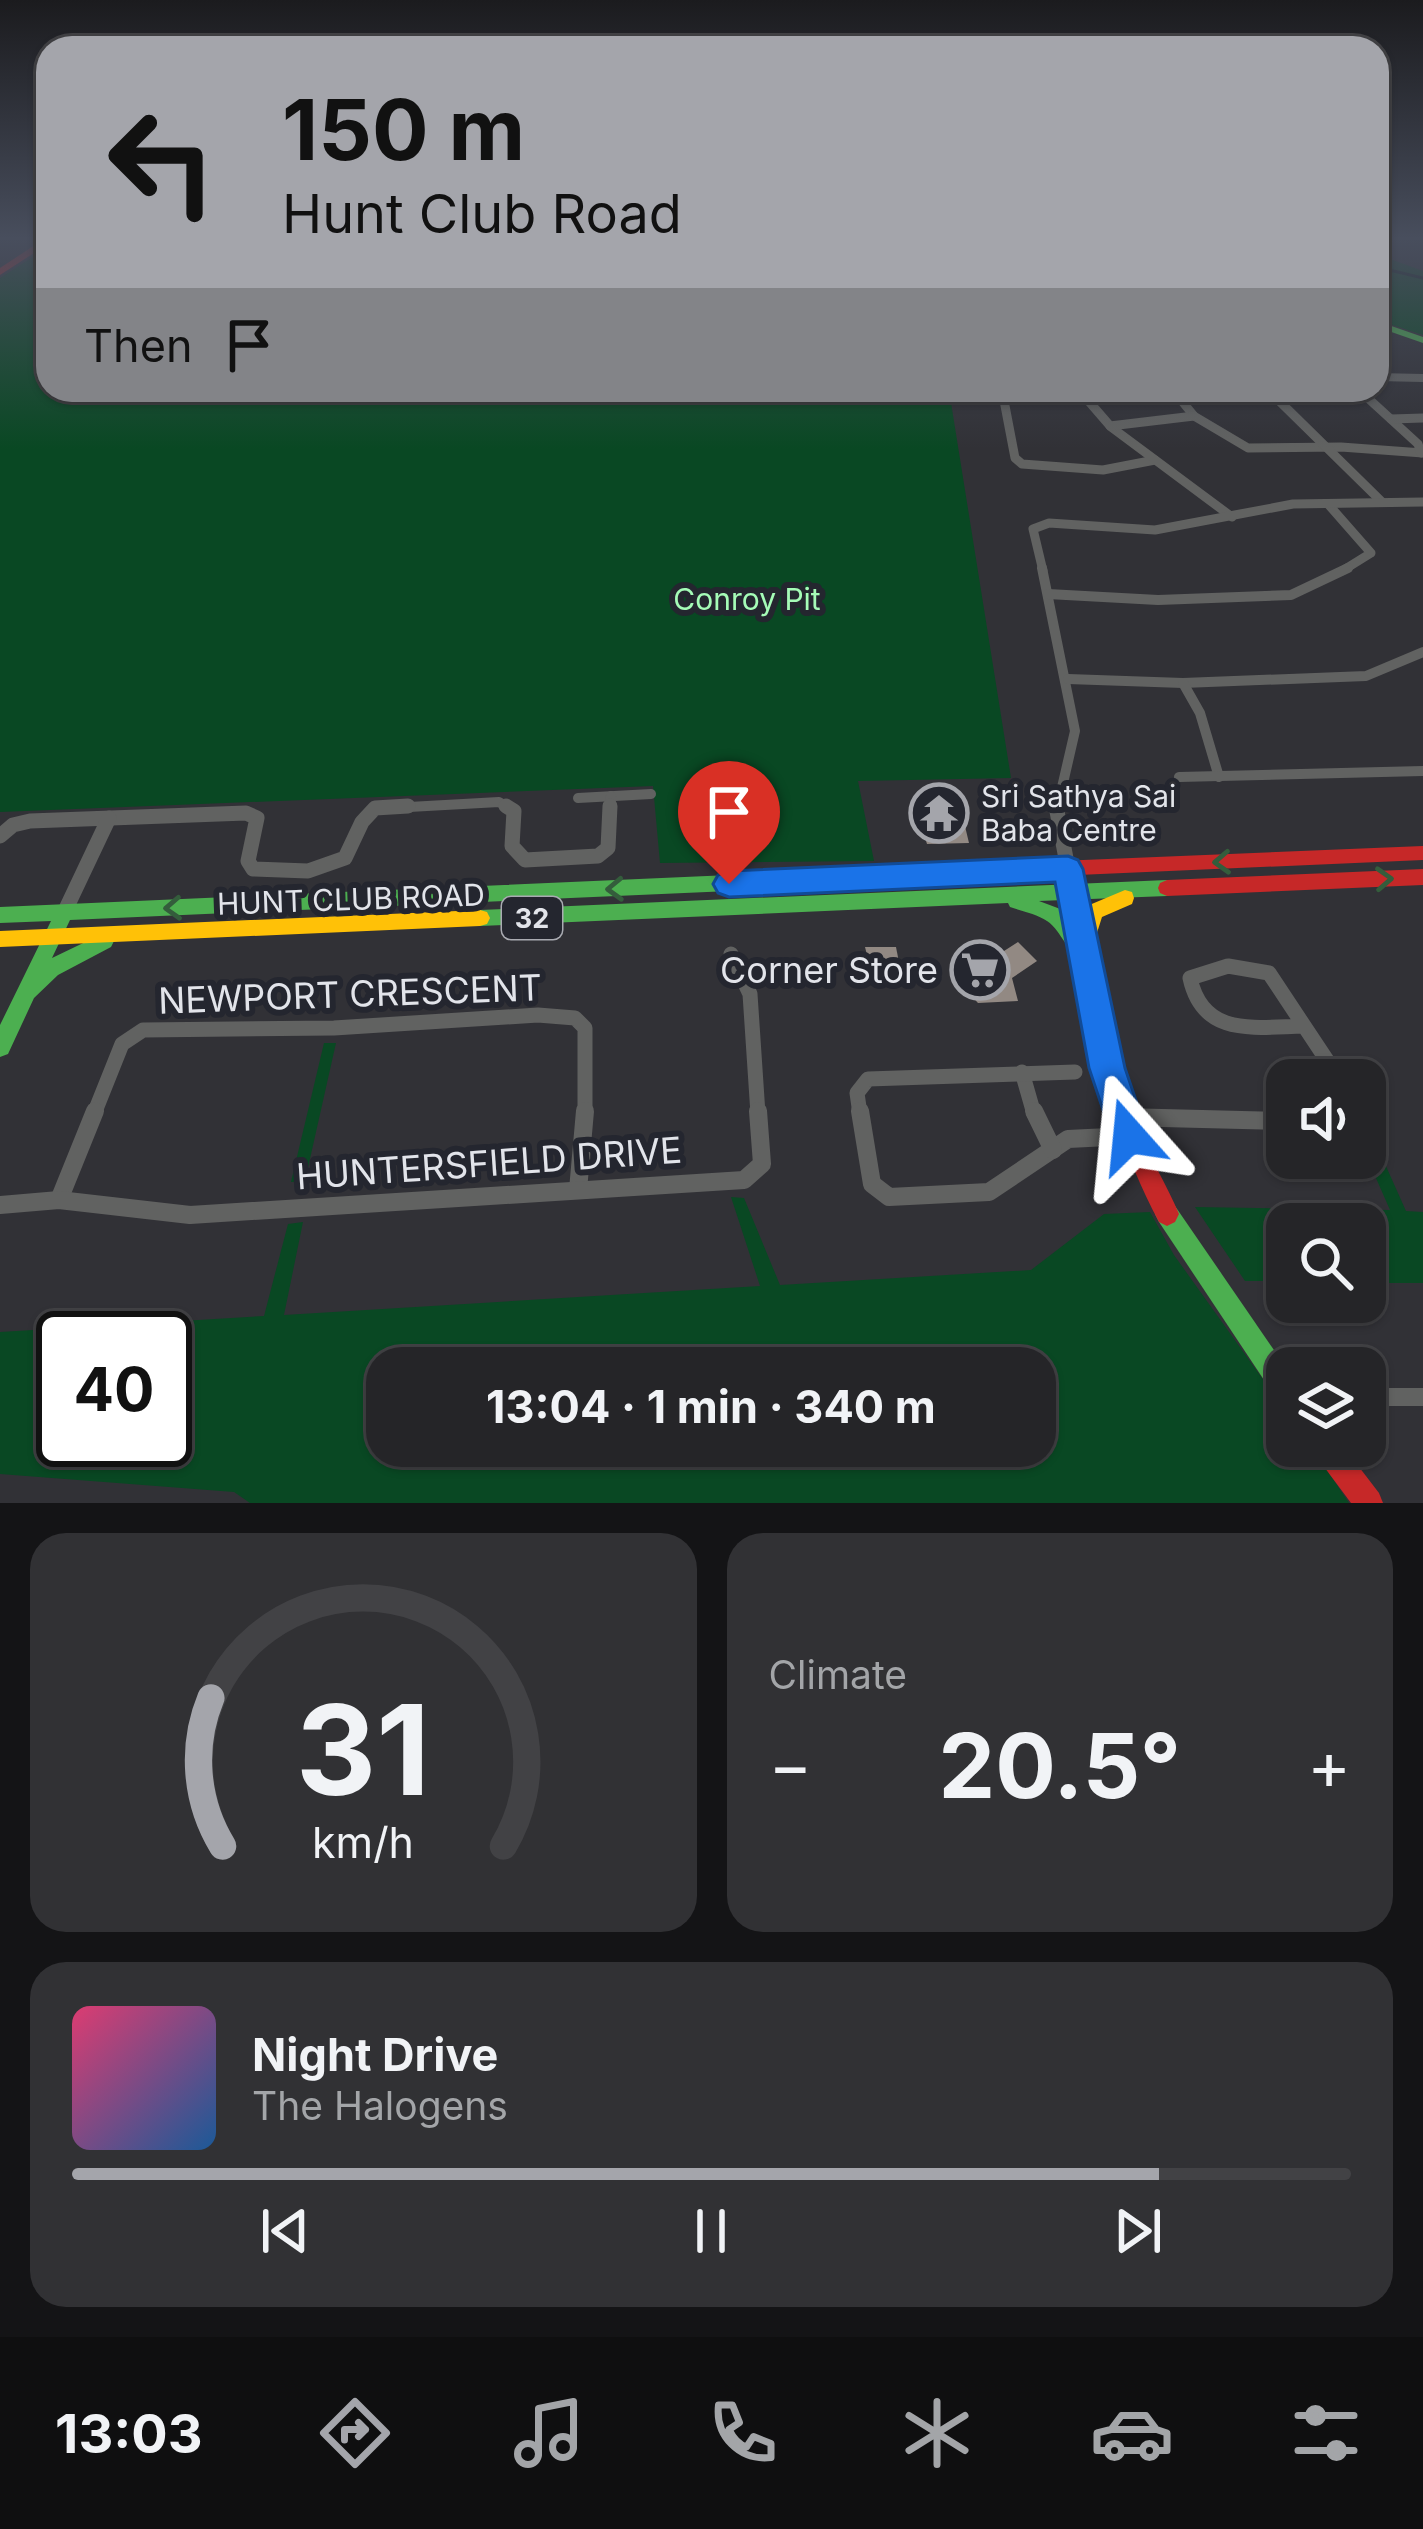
<!DOCTYPE html>
<html lang="en">
<head>
<meta charset="utf-8">
<style>
  :root { --surface:#252528; --page:#313134; --text:#f1f3f6; --muted:#a3a5a8; --line:#424245; --accent:#a4a5ab }
  body { margin:0; font-family:Inter,sans-serif; background:var(--page); color:var(--text); height:100vh; display:flex; flex-direction:column; font-size:45px; white-space:nowrap }
  * { box-sizing:border-box; margin:0 }
  p { font-size:39px; color:var(--muted) }
  .icon { flex:none; width:66px; height:66px; fill:none; stroke:currentColor; stroke-width:2; stroke-linecap:round; stroke-linejoin:round }
  .map { position:relative; height:1503px; overflow:hidden }
  .sheet { display:flex; flex-direction:column; gap:30px; padding:30px; background:#141416; flex:1 }
  .sheet>* { flex:none }
  .hud { position:absolute; left:36px; top:36px; width:1353px; height:366px; border-radius:36px; box-shadow:0 3px 9px #0004,0 0 0 3px var(--line); background:#a4a5ab; color:#111; overflow:hidden }
  .buttons { position:absolute; left:1266px; top:1059px; display:grid; gap:24px }
  .buttons a { display:grid; place-items:center; width:120px; height:120px; border-radius:24px; background:var(--surface); box-shadow:0 3px 9px #0004,0 0 0 3px var(--line); font-size:60px }
  .speed { position:absolute; left:36px; top:1311px; display:flex; gap:24px; font-size:60px; font-weight:700; text-align:center }
  .speed>* { display:grid; place-content:center; width:156px; height:156px; border-radius:50%; background:var(--surface); box-shadow:0 3px 9px #0004,0 0 0 3px var(--line); line-height:1 }
  .speed .limit { border:6px solid #111; border-radius:18px; background:#fff; color:#111 }
  .pin { position:absolute; display:grid; place-items:center; width:102px; height:102px; color:#fff; margin:-123px -51px; border-radius:50% 50% 50% 0; rotate:-45deg; box-shadow:0 0 12px #0007 }
  .pin .icon { rotate:45deg }
  .me { position:absolute; width:132px; margin:-66px; rotate:342deg; stroke-linejoin:round; filter:drop-shadow(0 0 9px #0008) }
  .turn { display:flex; align-items:center; gap:42px; height:252px; padding:0 48px; font-size:54px }
  .turn .icon { width:156px; height:156px; stroke-width:2.5 }
  .turn b { display:block; font-size:84px; line-height:102px }
  .then { display:flex; align-items:center; height:114px; padding:0 48px; background:#0003; gap:24px; font-size:45px }
  .big { font-size:90px; font-weight:700; line-height:1.1 }
  .sheet .tile { flex:1; display:flex; flex-direction:column; justify-content:center; gap:18px; min-width:0; padding:0 42px; border-radius:36px; background:var(--page) }
  .sheet .dial { align-items:center; gap:0 }
  .dial svg { height:312px; overflow:visible; fill:none; stroke:var(--line); stroke-width:7; stroke-linecap:round; text-anchor:middle }
  .dial text { fill:var(--text); stroke:none }
  .song { display:flex; align-items:center; gap:36px }
  .cover { width:144px; height:144px; border-radius:18px; background:linear-gradient(135deg,hsl(340 70% 55%),hsl(210 70% 35%)) }
  .played { height:12px; border-radius:6px; background:linear-gradient(90deg,var(--accent) 85%,var(--line) 85%) }
  .keys { display:flex; justify-content:space-around; direction:ltr }
  .heat { display:flex; justify-content:space-between; align-items:center; font-size:66px; direction:ltr }
  .sheet .tiles { flex:1; display:grid; gap:30px; grid-template-columns:1fr 1fr }
  .tile:last-child { grid-column:span 2 }
  .trip { position:absolute; left:366px; top:1347px; width:690px; height:120px; border-radius:36px; background:var(--surface); box-shadow:0 3px 9px #0004,0 0 0 3px var(--line); font-weight:700; line-height:120px; text-align:center }
  .tabs { display:flex; height:192px; justify-content:space-around; align-items:center; background:#0f0f10; color:var(--muted) }
  .tabs .icon { width:84px; height:84px }
  .tabs .selected { color:var(--accent) }
  .tabs b { font-size:54px; color:var(--text) }
  .map>svg:first-child { display:block }
</style>
</head>
<body>
<div class="map">
<svg width="1423" height="1503" viewBox="0 0 1423 1503">
  <rect width="100%" height="100%" fill="#313136"/>
  <!-- green -->
  <g fill="#094823" fill-rule="evenodd">
    <polygon points="48,247 48,390 949,390 1011,778 858,781 874,861 660,863 653,786 0,812 0,278"/>
    <polygon points="1382,256 1423,271 1423,335 1377,320 1377,259 1383,261"/>
    <polygon points="324,1043 336,1043 305,1181 291,1182"/>
    <polygon points="1365,1138 1381,1155 1406,1211 1423,1212 1423,1283 1365,1283 1365,1224 1287,1224 1287,1281 1245,1281 1195,1207 1390,1210 1365,1153"/>
    <path d="M731 1197 744 1198 780 1285 1031 1270 1104 1214 1150 1212 1174 1255 1287 1413V1446H1311L1349 1503H250L234 1492 0 1474V1332L264 1316 288 1224 303 1222 284 1315 760 1286ZM63 1338H165V1440H63ZM387 1368H1035V1446H387Z"/>
  </g>
  <g fill="none" stroke-linecap="round" stroke-linejoin="round">
    <!-- stream -->
    <polyline stroke="#091a1d" stroke-width="3" points="1377,267 1423,278"/>
  </g>
  <!-- building -->
  <g fill="#928983">
    <polygon points="950,796 951,801 959,801 969,843 927,844 914,803 921,802 920,797"/>
    <polygon points="1018,942 1037,961 1012,978 1018,1001 978,1003 964,988 956,956 985,955 990,960"/>
    <polygon points="865,947 896,947 902,978 873,979"/>
  </g>
  <g fill="none" stroke-linecap="round" stroke-linejoin="round">
    <!-- street-far4 -->
    <polyline stroke="#616261" stroke-width="8" points="1377,377 1423,378"/>
    <!-- street-far3 -->
    <g stroke="#616261" stroke-width="9">
      <polyline points="1002,390 1015,458 1022,464 1103,470 1155,460"/>
      <polyline points="1079,390 1111,427 1232,517"/>
      <polyline points="1173,390 1194,416 1248,448 1341,447 1423,453"/>
      <polyline points="1268,390 1382,502"/>
      <polyline points="1359,390 1418,444 1421,453"/>
      <polyline points="1391,419 1423,418"/>
      <polyline points="1110,426 1194,416"/>
      <polyline points="1328,504 1371,553 1342,571"/>
      <polyline points="1043,571 1033,529 1049,523 1155,530 1293,504 1423,502"/>
    </g>
    <!-- street-far2 -->
    <g stroke="#616261" stroke-width="10">
      <polyline points="1042,568 1075,731 1057,809"/>
      <polyline points="1048,594 1158,600 1291,595 1348,568"/>
      <polyline points="1068,679 1183,683 1366,676 1423,652"/>
      <polyline points="1183,683 1200,713 1219,777"/>
      <polyline points="1179,777 1423,771"/>
      <polyline points="578,798 651,794"/>
      <polyline points="373,809 499,802 511,809"/>
      <polyline points="610,809 611,796"/>
    </g>
    <!-- street-far1 -->
    <g stroke="#616261" stroke-width="15">
      <polyline points="506,806 514,811 512,846 525,860 598,856 608,848 610,806"/>
      <polyline points="1056,806 1068,869"/>
      <polyline points="0,836 13,825 30,821 246,813 257,818 248,861 253,869 308,871 345,858 362,822 375,808 408,806"/>
      <polyline points="64,913 109,818"/>
      <polyline points="731,954 750,994 758,1114"/>
      <path d="M1304 1026C1255 1027 1203 1038 1190 978L1228 966 1269 973 1340 1080"/>
      <polyline points="1022,1072 1034,1114"/>
      <polyline points="94,1114 122,1044 143,1030 334,1028 538,1015 575,1018 585,1028 585,1114"/>
      <polyline points="860,1114 857,1093 868,1079 1075,1072"/>
    </g>
    <!-- street -->
    <g stroke="#616261" stroke-width="18">
      <polyline points="860,1111 872,1184 889,1197 989,1192 1068,1139 1129,1136"/>
      <polyline points="1034,1111 1053,1150"/>
      <polyline points="1122,1117 1287,1121"/>
      <polyline points="578,1190 585,1111"/>
      <polyline points="59,1200 95,1111"/>
      <polyline points="0,1205 59,1200 190,1215 744,1180 762,1164 758,1111"/>
      <polyline points="1365,1405 1388,1397 1423,1397"/>
    </g>
    <!-- fast -->
    <g fill="#4caf50" fill-rule="evenodd">
      <polygon points="1377,321 1423,337 1423,343 1377,327"/>
      <polygon points="913,867 920,870 922,875 920,880 913,883 70,920 52,958 104,933 111,935 114,941 111,947 58,975 34,998 8,1054 0,1057 0,1025 51,921 0,923 0,907"/>
      <path d="M1167 880 1174 883 1176 888 1174 893 1167 896 1039 901 1063 910 1090 943 1093 949 1090 955C1066 959 1064 932 1047 921 1037 914 1022 911 1010 907L1008 903 480 926 473 924 470 918 473 912 480 910Z"/>
      <polygon points="1167,1202 1175,1206 1287,1369 1287,1405 1278,1401 1159,1222 1155,1214 1159,1206"/>
    </g>
    <!-- slow -->
    <g fill="#ffc107" fill-rule="evenodd">
      <polygon points="1125,890 1132,892 1134,898 1132,904 1102,917 1090,955 1083,958 1076,955 1073,949 1087,906"/>
      <polygon points="480,910 487,912 490,918 487,924 480,926 0,947 0,931"/>
    </g>
    <!-- jam -->
    <g fill="#c62828" fill-rule="evenodd">
      <polygon points="44,239 48,239 48,244 0,275 0,268"/>
      <path d="M1423 846V860L1078 875C1094 961 1108 1048 1139 1130 1150 1159 1167 1185 1179 1214L1175 1222 1167 1226 1159 1222C1099 1107 1082 1002 1060 876L913 883 906 880 904 875 906 870 913 867Z"/>
      <polygon points="1423,869 1423,885 1167,896 1160,893 1158,888 1160,883 1167,880"/>
      <polygon points="1312,1446 1343,1446 1379,1493 1383,1503 1351,1503 1316,1456"/>
    </g>
  </g>
  <!-- one-way arrows -->
  <defs><path id="oneway-chevron" d="M-2-3.5L2.5 0L-2 3.5" fill="none" stroke-width="1.6" stroke-linecap="round" stroke-linejoin="round" transform="scale(3)"/></defs>
  <g stroke="#345d3c">
    <use href="#oneway-chevron" transform="translate(1222 862) rotate(177)"/>
    <use href="#oneway-chevron" transform="translate(1384 879) rotate(-3)"/>
    <use href="#oneway-chevron" transform="translate(615 889) rotate(178)"/>
    <use href="#oneway-chevron" transform="translate(173 908) rotate(177)"/>
  </g>
  <!-- sky -->
  <linearGradient id="sky" x2="0" y2="1"><stop stop-color="#1b1b1e"/><stop offset="0.53" stop-color="#484e5d"/><stop offset="1" stop-color="#484e5d" stop-opacity="0"/></linearGradient>
  <rect width="1423" height="449" fill="url(#sky)"/>
  <!-- route -->
  <polygon fill="#1a73e8" stroke="#114b97" stroke-width="3" points="1068,856 1078,860 1083,869 1125,1068 1148,1136 1142,1149 1129,1155 1116,1149 1089,1068 1055,882 729,897 718,893 713,884 718,875 729,871"/>
  <!-- icons -->
  <defs>
    <symbol id="temple-ring" viewBox="-11 -11 22 22"><circle r="9.5" fill="#24262f" stroke="#a4a5ab" stroke-width="1.5"/><path d="M0-6L5-2H3V0L6.5 2.5H4V6H1.5V3h-3V6H-4V2.5H-6.5L-3 0V-2H-5Z" fill="#a4a5ab"/></symbol>
    <symbol id="supermarket-ring" viewBox="-11 -11 22 22"><circle r="9.5" fill="#24262f" stroke="#a4a5ab" stroke-width="1.5"/><path d="M-6-5.5h2.5l.6 2H6L4.5 2H-2.5L-4.4-4H-6ZM-1.5 3.2a1.3 1.3 0 1 0 .1 0ZM3 3.2a1.3 1.3 0 1 0 .1 0Z" fill="#a4a5ab"/></symbol>
  </defs>
  <g fill-rule="evenodd">
    <use href="#temple-ring" x="906" y="780" width="66" height="66"/>
    <use href="#supermarket-ring" x="947" y="937" width="66" height="66"/>
  </g>
  <g text-anchor="middle" dominant-baseline="central" stroke-width="12" stroke-linejoin="round" paint-order="stroke">
    <!-- shield labels -->
    <rect fill="#24262f" stroke="#a9abb2" stroke-width="3" x="502" y="897" width="60" height="42" rx="9"/>
    <g font-size="27" font-weight="bold" fill="#e2e4ea">
      <text x="532" y="918">32</text>
    </g>
    <!-- park labels -->
    <g font-size="30" fill="#a5fcb7" stroke="#24262f">
      <text x="747" y="599">Conroy Pit</text>
    </g>
    <!-- poi labels -->
    <g font-size="30" fill="#e2e4ea" stroke="#24262f" text-anchor="start">
      <text x="981" y="796">Sri Sathya Sai<tspan x="981" dy="34">Baba Centre</tspan></text>
    </g>
    <!-- street labels -->
    <g font-size="30" fill="#e2e4ea" stroke="#24262f">
      <text transform="translate(351 899) rotate(-2)">HUNT CLUB ROAD</text>
    </g>
    <!-- near-poi labels -->
    <g font-size="36" fill="#e2e4ea" stroke="#24262f" text-anchor="end">
      <text x="938" y="970">Corner Store</text>
    </g>
    <!-- near-street labels -->
    <g font-size="36" fill="#e2e4ea" stroke="#24262f">
      <text transform="translate(350 994) rotate(-2)">NEWPORT CRESCENT</text>
      <text transform="translate(489 1163) rotate(-4)">HUNTERSFIELD DRIVE</text>
    </g>
  </g>
</svg>
<div class="buttons">
<a><svg class="icon" aria-label="sound" viewBox="0 0 24 24"><path d="M4 9h4l5-4v14l-5-4H4zM17 9q2 3 0 6"/></svg></a>
<a><svg class="icon" aria-label="search" viewBox="0 0 24 24"><circle cx="10" cy="10" r="6"/><path d="M15 15l6 6"/></svg></a>
<a><svg class="icon" aria-label="layers" viewBox="0 0 24 24"><path d="M12 4l9 5-9 5-9-5zM3 14l9 5 9-5"/></svg></a>
</div>
<div class="speed"><div class="limit">40</div></div>
<div class="pin" style="left:729px;top:884px;background:#d93025"><svg class="icon" aria-label="arrive" viewBox="0 0 24 24"><path d="M6 21V4h12l-3 4 3 4H6"/></svg></div>
<svg class="me" style="left:1129px;top:1136px" viewBox="-20 -20 40 40"><path d="M0-17L14 15 0 8-14 15z" fill="#1a73e8" stroke="#fff" stroke-width="4"/></svg>
<div class="trip">13:04 · 1 min · 340 m</div>
<div class="hud">
<div class="turn"><svg class="icon" aria-label="left" viewBox="0 0 24 24"><path d="M17 20v-9H6M10 6l-5 5 5 5"/></svg><div><b>150 m</b>Hunt Club Road</div></div>
<div class="then">Then<svg class="icon" aria-label="arrive" viewBox="0 0 24 24"><path d="M6 21V4h12l-3 4 3 4H6"/></svg></div>
</div>
</div>
<section class="sheet">
<div class="tiles">
<div class="tile dial"><svg viewBox="0 0 100 80">
<path d="M14 69A42 42 0 1 1 86 69"/>
<path d="M14 69A42 42 0 0 1 11 31" stroke="#a4a5ab"/>
<text x="50" y="56" font-size="32" font-weight="700">31</text>
<text x="50" y="72" font-size="11">km/h</text>
</svg></div>
<div class="tile"><p>Climate</p>
<div class="heat"><a>−</a><b class="big">20.5°</b><a>+</a></div>
</div>
<div class="tile">
<div class="song"><i class="cover"></i><div><b>Night Drive</b><p>The Halogens</p></div></div>
<div class="played"></div>
<div class="keys"><svg class="icon" aria-label="previous" viewBox="0 0 24 24"><path d="M18 5L8 12l10 7zM5 5v14"/></svg><svg class="icon" aria-label="pause" viewBox="0 0 24 24"><path d="M8 5v14M16 5v14"/></svg><svg class="icon" aria-label="next" viewBox="0 0 24 24"><path d="M6 5l10 7-10 7zM19 5v14"/></svg></div>
</div>
</div>
</section>
<nav class="tabs">
<b>13:03</b>
<svg class="icon selected" aria-label="directions" viewBox="0 0 24 24"><path d="M12 3l9 9-9 9-9-9zM9 14v-3h6M13 9l2 2-2 2"/></svg>
<svg class="icon" aria-label="music" viewBox="0 0 24 24"><path d="M9 18V5l10-2v13"/><circle cx="6" cy="18" r="3"/><circle cx="16" cy="16" r="3"/></svg>
<svg class="icon" aria-label="phone" viewBox="0 0 24 24"><path d="M5 4h4l2 5-3 2q2 4 5 5l2-3 5 2v4C11 20 4 13 5 4z"/></svg>
<svg class="icon" aria-label="climate" viewBox="0 0 24 24"><path d="M12 3v18M4 7l16 10M4 17L20 7"/></svg>
<svg class="icon" aria-label="car" viewBox="0 0 24 24"><path d="M5 17H2v-5l4-1 3-4h7l3 4 3 1v5h-3M9 17h6M6 11h13"/><circle cx="7" cy="17" r="2"/><circle cx="17" cy="17" r="2"/></svg>
<svg class="icon" aria-label="filters" viewBox="0 0 24 24"><path d="M4 7h16M4 17h16"/><circle cx="9" cy="7" r="2"/><circle cx="15" cy="17" r="2"/></svg>
</nav>
</body>
</html>
